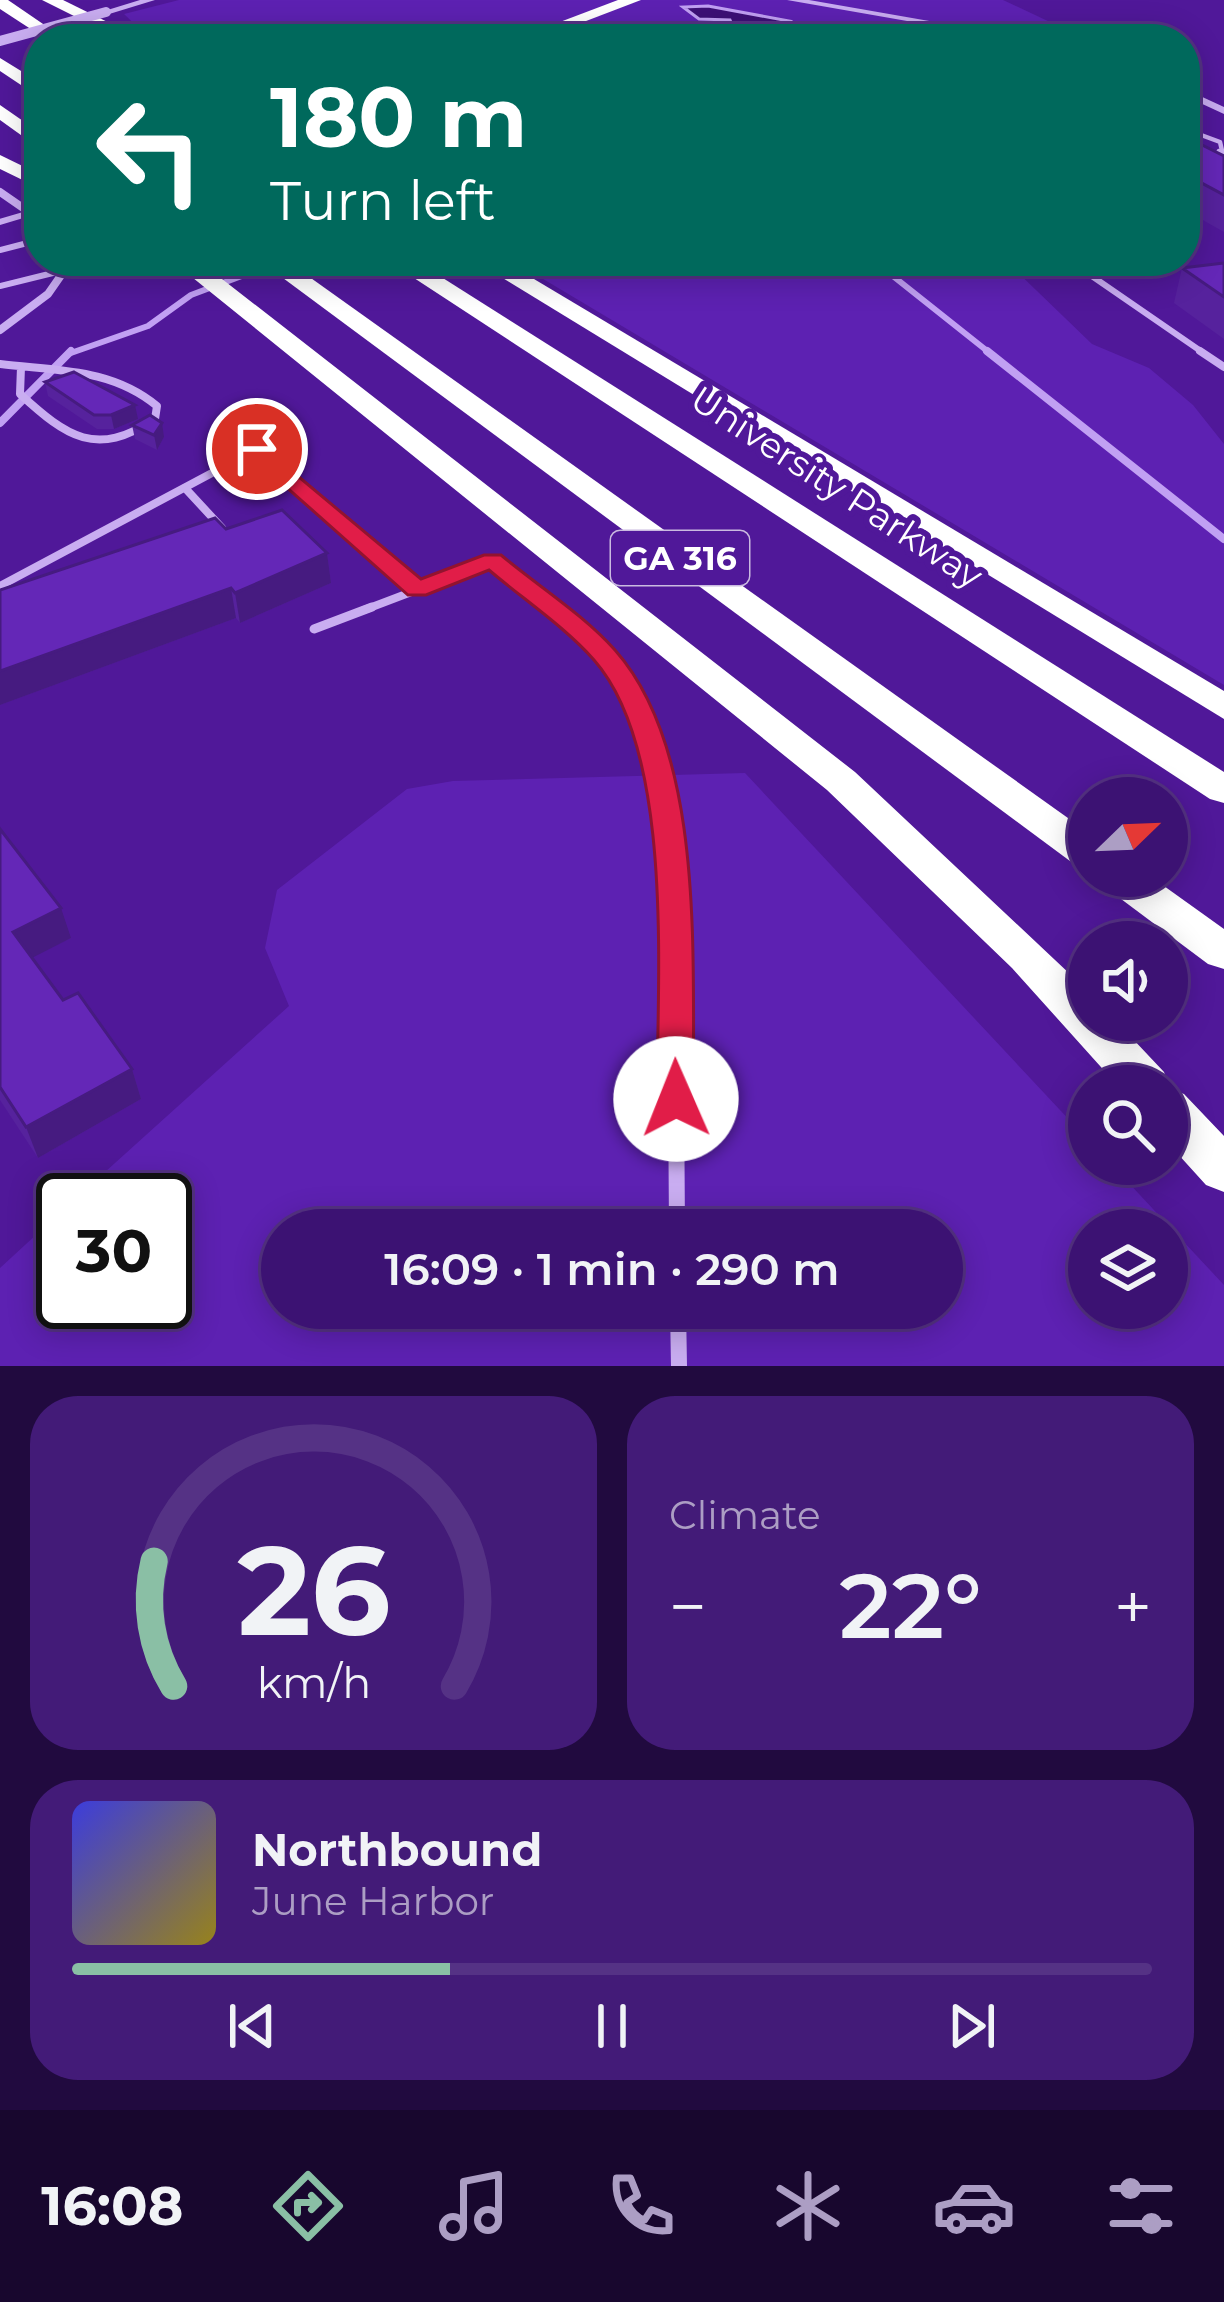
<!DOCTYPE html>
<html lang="en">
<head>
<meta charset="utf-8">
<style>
  :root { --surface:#3c1273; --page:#431b78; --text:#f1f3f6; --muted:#ac9ec4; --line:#553285; --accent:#8abfa5 }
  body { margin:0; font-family:Montserrat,sans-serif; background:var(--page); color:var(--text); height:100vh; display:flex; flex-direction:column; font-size:45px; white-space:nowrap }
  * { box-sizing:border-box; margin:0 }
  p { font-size:39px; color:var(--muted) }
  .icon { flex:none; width:66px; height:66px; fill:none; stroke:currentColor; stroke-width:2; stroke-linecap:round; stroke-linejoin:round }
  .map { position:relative; height:1366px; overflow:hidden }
  .drawer { display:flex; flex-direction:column; gap:30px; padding:30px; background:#210a3f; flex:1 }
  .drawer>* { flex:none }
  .guide { position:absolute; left:24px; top:24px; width:1176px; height:252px; border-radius:48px; box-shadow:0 6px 30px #0003,0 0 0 3px var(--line); background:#00695c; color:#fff; overflow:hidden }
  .needle { width:78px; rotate:67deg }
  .fabs { position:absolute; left:1068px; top:777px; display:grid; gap:24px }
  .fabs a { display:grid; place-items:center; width:120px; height:120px; border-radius:50%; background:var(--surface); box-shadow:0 6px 30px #0003,0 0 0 3px var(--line); font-size:60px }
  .speed { position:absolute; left:36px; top:1173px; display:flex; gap:24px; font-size:60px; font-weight:700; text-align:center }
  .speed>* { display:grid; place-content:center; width:156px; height:156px; border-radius:50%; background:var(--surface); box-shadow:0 6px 30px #0003,0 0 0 3px var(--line); line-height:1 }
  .speed .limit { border:6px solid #111; border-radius:18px; background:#fff; color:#111 }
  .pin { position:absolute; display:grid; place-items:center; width:102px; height:102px; color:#fff; margin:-51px; border:6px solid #fff; border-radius:50%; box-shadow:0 3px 12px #0007 }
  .me { position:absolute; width:132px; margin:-66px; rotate:359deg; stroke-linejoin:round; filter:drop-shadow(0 0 9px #0008) }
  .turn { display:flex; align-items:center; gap:42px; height:252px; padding:0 48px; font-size:54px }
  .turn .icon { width:156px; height:156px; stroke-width:2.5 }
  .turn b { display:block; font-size:84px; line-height:102px }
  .big { font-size:90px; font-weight:600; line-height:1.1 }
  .drawer .widget { flex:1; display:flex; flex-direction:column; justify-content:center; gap:18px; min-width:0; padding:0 42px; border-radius:48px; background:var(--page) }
  .drawer .dial { align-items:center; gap:0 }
  .dial svg { height:312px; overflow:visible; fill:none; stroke:var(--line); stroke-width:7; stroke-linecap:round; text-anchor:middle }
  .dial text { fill:var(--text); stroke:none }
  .song { display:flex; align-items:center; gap:36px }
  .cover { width:144px; height:144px; border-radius:18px; background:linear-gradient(135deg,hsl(240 70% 55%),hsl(50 70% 35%)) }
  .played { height:12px; border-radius:6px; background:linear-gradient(90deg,var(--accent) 35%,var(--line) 35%) }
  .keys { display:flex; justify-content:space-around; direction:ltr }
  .heat { display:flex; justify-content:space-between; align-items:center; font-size:66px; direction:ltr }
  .drawer .tiles { flex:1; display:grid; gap:30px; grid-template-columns:1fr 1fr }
  .widget:last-child { grid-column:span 2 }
  .trip { position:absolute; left:261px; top:1209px; width:702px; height:120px; border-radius:60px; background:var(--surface); box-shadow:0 6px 30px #0003,0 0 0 3px var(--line); font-weight:600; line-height:120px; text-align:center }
  .menu { display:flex; height:192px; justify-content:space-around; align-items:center; background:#18072e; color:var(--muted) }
  .menu .icon { width:84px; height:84px }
  .menu .on { color:var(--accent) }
  .menu b { font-size:54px; color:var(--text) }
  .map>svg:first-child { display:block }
</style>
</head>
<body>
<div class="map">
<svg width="1224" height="1366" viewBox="0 0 1224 1366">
  <rect width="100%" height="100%" fill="#501899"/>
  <!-- green -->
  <g fill="#5d21b2" fill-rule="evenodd">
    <polygon points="179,0 1003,0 1086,39 965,29 946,39 150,39 124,14"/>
    <polygon points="513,261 1006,261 1092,344 1149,368 1193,405 1224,444 1224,685"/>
    <path d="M745 773 1089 1141V1164H1111L1224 1285V1366H0V1268L63 1210V1302H165V1200H74L289 1006 265 948 277 890 407 789 453 781ZM282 1230H942V1308H282ZM1089 1230H1167V1308H1089Z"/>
  </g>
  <!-- water -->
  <polygon fill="#3d1076" stroke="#c1a0f3" stroke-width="3" points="708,6 789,21 759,39 634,39 615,33 733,27 730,20 699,19 683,7"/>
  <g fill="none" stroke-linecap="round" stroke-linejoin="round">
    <!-- stream-far1 -->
    <g stroke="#c1a0f3" stroke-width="6">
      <polyline points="874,261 991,354"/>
      <polyline points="68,354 148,326 191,295 281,261"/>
    </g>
    <!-- stream -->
    <g stroke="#c1a0f3" stroke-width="8">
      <polyline points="987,351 1224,539"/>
      <polyline points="0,423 71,351"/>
    </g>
    <!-- service-far3 -->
    <polyline stroke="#c9adf1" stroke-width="4.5" points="1185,147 1197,140 1193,132 1220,142 1223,155"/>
    <!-- service-far2 -->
    <g stroke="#c9adf1" stroke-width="6">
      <polyline points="1219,152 1224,156"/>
      <polyline points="0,222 30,213"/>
      <polyline points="0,250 39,240"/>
      <polyline points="1070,261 1205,354"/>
      <polyline points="0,286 69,269"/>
    </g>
    <!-- service-far1 -->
    <g stroke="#c9adf1" stroke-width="8">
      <polyline points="1200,351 1224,367"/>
      <path d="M0 364C57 371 111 368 157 406L155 419C96 458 67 437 20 394L21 367"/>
      <polyline points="185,488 222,528"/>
      <polyline points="0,586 257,449 417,589"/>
      <polyline points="364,610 493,561"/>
    </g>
    <!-- service -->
    <polyline stroke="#c9adf1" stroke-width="9" points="314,629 372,607"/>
    <!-- minor-far3 -->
    <g stroke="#c9adf1" stroke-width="8">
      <polyline points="0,192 39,219"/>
      <polyline points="0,330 48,294 71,261"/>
    </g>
    <!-- minor-far2 -->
    <polyline stroke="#c9adf1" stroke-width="10" points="493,561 556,610"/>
    <!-- minor-far1 -->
    <path stroke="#c9adf1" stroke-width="14" d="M552 607C656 691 671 813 675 941"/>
    <!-- minor -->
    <g stroke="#c9adf1" stroke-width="16">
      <polyline points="675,938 677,1230"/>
      <polyline points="678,1308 679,1366"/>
    </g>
    <!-- tertiary -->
    <g fill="#c9adf1" fill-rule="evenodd">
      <polygon points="140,0 155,0 106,15 101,12"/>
      <polygon points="787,0 809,0 1033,39 1010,39"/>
      <polygon points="1185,89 1224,107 1224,114 1185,96"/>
    </g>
    <!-- motorway -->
    <g fill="#fff" fill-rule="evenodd">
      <polygon points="0,0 8,0 65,39 46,39 0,9"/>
      <polygon points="42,0 63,0 142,39 120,39"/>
      <polygon points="618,0 641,0 539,39 515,39"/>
      <polygon points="0,58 39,82 39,97 0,71"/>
      <polygon points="0,105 39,132 39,148 0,120"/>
      <polygon points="0,155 39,174 39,188 0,169"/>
      <polygon points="172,261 199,261 855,772 1089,992 1089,1020 1115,1020 1164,1072 1170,1089 1184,1094 1224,1136 1224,1192 1206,1185 1167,1142 1167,1086 1118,1086 1012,968 827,790"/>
      <polygon points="260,261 287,261 1089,833 1089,868 1074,864"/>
      <polygon points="388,261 416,261 1224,772 1224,803 1210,799"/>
      <polygon points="475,261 504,261 1224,691 1224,719"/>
      <polygon points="1099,876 1150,876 1224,929 1224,969 1208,964 1105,887"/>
    </g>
    <!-- tertiary-bridge -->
    <polyline stroke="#c9adf1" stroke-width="10" points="0,41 106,12"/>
  </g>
  <!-- wall -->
  <g fill="#56229d">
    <polygon points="1185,141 1224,156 1224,232 1185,210"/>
    <polygon points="1224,263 1224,339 1174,303 1182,268"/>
    <polygon points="45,382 138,419 114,429 97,429 48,396"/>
    <polygon points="132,425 164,437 157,450 135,439"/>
    <polygon points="226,529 327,553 331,583 240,623 236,618 0,705"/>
    <polygon points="0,829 71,938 32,957 63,1000 132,1069 141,1099 38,1158 0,1100"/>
  </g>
  <!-- shaded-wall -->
  <g fill="#461b80">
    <polygon points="1115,261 1149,261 1114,267"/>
    <polygon points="135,405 138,419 114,429 111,415"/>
    <polygon points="162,423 164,437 157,450 154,435"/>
    <polygon points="327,553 331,583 240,623 235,593"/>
    <polygon points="231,588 236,618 0,705 0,671"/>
    <polygon points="61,908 71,938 24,962 13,932"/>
    <polygon points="132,1069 141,1099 38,1158 26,1127"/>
  </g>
  <!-- building -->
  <g fill="#6427b7" stroke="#461b80" stroke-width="3">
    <polygon points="1192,140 1224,156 1224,195 1185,174 1185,141"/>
    <polygon points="1224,263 1224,297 1182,268"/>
    <polygon points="74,372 135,405 111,415 94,415 45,382"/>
    <polygon points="150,415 162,423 154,435 132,425"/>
    <polygon points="282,510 327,553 235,593 231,588 0,671 0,590 215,518 226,529"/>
    <polygon points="0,829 61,908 13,932 63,1000 78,993 132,1069 26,1127 0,1087"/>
  </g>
  <!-- route -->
  <path fill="#e11d48" stroke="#92132f" stroke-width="3" d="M257 442 421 579 484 555H501C538 586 584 615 615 650 708 755 691 968 694 1099L689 1110 676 1114 663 1110 657 1099C657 981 675 752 594 660 565 627 523 599 489 570L426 595H408L249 454V444Z"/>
  <g text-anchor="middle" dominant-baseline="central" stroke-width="12" stroke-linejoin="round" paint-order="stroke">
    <!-- shield labels -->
    <rect fill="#501899" stroke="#cabae0" stroke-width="3" x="611" y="531" width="138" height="54" rx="9"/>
    <g font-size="33" font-weight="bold" fill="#fff">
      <text x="680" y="558">GA 316</text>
    </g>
    <!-- street labels -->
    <g font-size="36" fill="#fff" stroke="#501899">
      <text transform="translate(837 487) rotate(33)">University Parkway</text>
    </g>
  </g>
</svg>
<div class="fabs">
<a><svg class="needle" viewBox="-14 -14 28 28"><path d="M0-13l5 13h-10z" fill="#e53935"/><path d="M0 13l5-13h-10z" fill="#ac9ec4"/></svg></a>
<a><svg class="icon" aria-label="sound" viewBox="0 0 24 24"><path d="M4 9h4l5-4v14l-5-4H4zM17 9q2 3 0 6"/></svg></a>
<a><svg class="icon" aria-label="search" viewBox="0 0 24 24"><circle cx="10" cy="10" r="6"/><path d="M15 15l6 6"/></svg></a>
<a><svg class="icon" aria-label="layers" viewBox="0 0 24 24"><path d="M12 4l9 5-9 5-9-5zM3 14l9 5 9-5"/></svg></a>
</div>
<div class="speed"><div class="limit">30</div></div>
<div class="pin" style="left:257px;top:449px;background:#d93025"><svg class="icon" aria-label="arrive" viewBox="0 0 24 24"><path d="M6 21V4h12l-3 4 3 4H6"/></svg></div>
<svg class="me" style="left:676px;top:1099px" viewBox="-20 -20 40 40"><circle r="19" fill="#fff"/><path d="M0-13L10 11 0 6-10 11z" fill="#e11d48"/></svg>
<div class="trip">16:09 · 1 min · 290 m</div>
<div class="guide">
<div class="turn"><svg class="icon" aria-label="left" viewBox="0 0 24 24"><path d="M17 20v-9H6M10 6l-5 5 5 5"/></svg><div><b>180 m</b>Turn left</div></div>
</div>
</div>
<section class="drawer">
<div class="tiles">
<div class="widget dial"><svg viewBox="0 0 100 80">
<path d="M14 69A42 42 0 1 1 86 69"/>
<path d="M14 69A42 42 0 0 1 9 37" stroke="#8abfa5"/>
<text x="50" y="56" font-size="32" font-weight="700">26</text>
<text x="50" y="72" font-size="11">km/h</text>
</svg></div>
<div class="widget"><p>Climate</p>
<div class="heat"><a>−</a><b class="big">22°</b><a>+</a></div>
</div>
<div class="widget">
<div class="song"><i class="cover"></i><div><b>Northbound</b><p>June Harbor</p></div></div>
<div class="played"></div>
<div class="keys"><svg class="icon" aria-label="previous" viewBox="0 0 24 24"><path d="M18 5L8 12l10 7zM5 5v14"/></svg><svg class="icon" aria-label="pause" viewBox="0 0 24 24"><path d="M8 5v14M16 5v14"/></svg><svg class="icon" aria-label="next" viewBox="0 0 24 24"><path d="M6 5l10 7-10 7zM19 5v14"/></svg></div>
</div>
</div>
</section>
<nav class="menu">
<b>16:08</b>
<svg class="icon on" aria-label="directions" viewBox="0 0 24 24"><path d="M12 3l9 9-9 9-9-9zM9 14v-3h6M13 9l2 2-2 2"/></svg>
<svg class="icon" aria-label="music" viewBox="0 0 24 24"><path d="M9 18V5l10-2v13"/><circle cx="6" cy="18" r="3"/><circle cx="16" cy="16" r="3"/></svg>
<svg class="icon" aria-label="phone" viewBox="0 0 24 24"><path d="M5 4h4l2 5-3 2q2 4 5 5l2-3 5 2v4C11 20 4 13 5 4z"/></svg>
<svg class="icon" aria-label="climate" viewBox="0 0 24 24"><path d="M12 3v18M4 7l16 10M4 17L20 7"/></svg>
<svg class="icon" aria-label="car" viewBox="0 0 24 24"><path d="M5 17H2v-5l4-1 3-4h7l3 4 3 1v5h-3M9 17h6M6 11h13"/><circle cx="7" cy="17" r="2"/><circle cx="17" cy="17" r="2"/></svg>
<svg class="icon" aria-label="filters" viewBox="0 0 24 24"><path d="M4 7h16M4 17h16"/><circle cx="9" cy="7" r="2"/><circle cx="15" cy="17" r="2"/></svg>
</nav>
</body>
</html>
